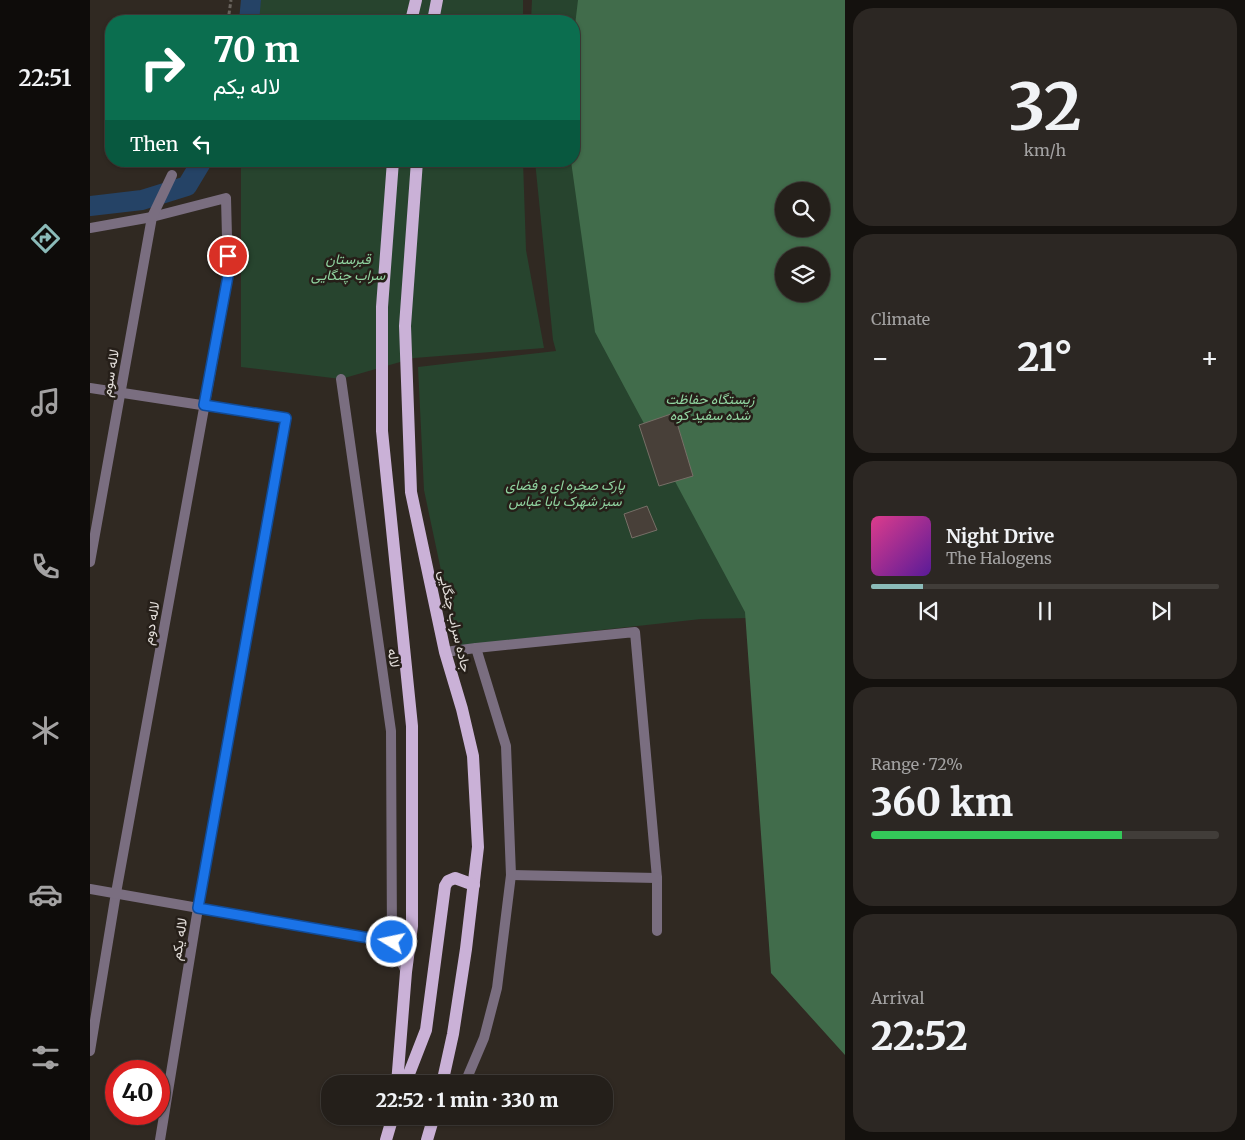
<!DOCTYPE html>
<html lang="en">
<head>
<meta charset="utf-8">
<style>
  :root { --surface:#241f1a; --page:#2c2723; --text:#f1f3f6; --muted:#a3a2a2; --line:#413d39; --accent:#8bbbb9 }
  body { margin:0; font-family:Merriweather,Vazirmatn,serif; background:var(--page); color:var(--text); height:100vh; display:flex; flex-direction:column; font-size:19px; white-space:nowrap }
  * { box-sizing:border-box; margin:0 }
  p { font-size:16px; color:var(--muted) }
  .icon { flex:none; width:28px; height:28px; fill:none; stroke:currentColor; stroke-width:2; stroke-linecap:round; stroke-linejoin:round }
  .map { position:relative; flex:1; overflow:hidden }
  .panel { display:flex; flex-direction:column; gap:8px; padding:8px; background:#14110e; width:400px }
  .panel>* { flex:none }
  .banner { position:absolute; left:15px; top:15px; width:475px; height:152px; border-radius:20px; box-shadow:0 1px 4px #0004,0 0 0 1px var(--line); background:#0b6e4f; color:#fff; overflow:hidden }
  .buttons { position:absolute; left:685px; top:182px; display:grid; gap:10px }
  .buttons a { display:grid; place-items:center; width:55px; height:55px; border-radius:50%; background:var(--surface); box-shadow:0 1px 4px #0004,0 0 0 1px var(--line); font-size:25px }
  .speed { position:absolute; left:15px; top:1060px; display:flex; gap:10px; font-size:25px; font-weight:700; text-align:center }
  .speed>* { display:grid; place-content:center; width:65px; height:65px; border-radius:50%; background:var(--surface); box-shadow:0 1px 4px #0004,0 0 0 1px var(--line); line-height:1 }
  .speed .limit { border:8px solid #d22; background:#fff; color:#111 }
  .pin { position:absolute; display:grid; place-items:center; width:42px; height:42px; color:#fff; margin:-21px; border:2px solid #fff; border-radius:50%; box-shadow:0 1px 5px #0007 }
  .me { position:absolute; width:55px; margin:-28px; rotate:280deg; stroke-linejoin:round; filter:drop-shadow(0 0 4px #0008) }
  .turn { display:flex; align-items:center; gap:18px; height:105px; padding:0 25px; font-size:22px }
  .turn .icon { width:65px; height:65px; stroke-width:2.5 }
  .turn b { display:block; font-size:35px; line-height:42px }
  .then { display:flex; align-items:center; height:48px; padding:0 25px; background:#0003; gap:10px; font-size:19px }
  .big { font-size:38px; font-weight:800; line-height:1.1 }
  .panel .card { flex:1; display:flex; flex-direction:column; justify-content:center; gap:8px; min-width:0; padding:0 18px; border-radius:20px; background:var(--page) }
  .panel .dial { align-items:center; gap:0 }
  .dial b { font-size:65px; line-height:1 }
  .song { display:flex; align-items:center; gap:15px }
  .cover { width:60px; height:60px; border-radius:8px; background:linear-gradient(135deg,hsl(330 70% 55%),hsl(270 70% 35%)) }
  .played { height:5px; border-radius:2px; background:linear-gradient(90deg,var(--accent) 15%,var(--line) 15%) }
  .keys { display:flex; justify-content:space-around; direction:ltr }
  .heat { display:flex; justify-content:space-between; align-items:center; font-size:28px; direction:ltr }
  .charge { height:8px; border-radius:4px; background:linear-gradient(90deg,#34c759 72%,var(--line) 0) }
  .trip { position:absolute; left:231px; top:1075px; width:292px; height:50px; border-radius:20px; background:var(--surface); box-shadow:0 1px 4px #0004,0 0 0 1px var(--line); font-weight:800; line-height:50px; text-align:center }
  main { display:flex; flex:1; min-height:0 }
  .menu { display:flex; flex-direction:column; width:90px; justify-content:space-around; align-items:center; background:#0e0c0a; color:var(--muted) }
  .menu .icon { width:35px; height:35px }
  .menu .current { color:var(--accent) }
  .menu b { font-size:22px; color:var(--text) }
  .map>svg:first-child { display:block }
</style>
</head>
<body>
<main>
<nav class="menu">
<b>22:51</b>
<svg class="icon current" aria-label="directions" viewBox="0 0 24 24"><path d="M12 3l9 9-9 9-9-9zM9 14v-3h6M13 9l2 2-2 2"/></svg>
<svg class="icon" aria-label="music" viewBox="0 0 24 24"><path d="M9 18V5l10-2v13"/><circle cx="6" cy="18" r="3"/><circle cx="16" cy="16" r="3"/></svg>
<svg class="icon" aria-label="phone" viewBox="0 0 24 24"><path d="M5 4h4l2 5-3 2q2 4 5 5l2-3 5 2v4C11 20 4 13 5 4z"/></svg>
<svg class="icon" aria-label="climate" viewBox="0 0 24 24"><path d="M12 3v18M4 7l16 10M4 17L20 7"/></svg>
<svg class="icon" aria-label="car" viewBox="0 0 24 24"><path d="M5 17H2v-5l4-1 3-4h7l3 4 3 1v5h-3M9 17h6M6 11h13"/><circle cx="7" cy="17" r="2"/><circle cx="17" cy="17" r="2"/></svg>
<svg class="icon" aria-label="filters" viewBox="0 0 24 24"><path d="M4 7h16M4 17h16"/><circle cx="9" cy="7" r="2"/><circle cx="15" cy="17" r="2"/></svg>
</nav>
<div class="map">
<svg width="755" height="1140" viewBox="0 0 755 1140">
  <rect width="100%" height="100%" fill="#302922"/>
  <!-- green -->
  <g fill="#27442e" fill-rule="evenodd">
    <polygon points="171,0 433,0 433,21 167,21"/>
    <path d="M442 0H755V934L660 618 611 619 367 646 334 490 328 367 466 351 463 340 445 161H484V21H441ZM694 191H731V229H694ZM694 256H731V294H694Z"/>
    <polygon points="151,161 433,161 436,250 454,348 324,358 251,379 151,367"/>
  </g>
  <!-- forest -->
  <path fill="#416c4b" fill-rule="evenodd" d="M488 0H755V1055L681 973 655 612 505 332 481 161H484V34ZM694 191H731V229H694ZM694 256H731V294H694Z"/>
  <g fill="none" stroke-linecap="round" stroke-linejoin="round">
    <!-- canal -->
    <g stroke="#254366" stroke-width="20">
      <polyline points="159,21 161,0"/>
      <polyline points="0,206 52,200 97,186 112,161"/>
    </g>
  </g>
  <!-- building -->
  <g fill="#484039" stroke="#776f67">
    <polygon points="584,413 603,476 569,486 549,425"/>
    <polygon points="557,506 567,530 542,538 534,514"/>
  </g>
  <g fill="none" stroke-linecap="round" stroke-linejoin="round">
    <!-- path -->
    <polyline stroke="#6a645e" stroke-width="3" stroke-dasharray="4 2.5" stroke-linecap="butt" points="138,21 141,0"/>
    <!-- minor -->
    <g stroke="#7a6e80" stroke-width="10">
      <polyline points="0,228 62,217 136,198 138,276 26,893 0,1051"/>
      <polyline points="251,379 301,731 302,942"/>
      <polyline points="0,388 196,418 108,908 70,1140"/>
      <polyline points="0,562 62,217 82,175"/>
      <polyline points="355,652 386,648 545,632 567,878 567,931"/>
      <polyline points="421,875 567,878"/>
    </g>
    <!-- tertiary -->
    <g stroke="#7a6e80" stroke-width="10">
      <polyline points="0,889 302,942"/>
      <polyline points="302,942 316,972"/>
      <polyline points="302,942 322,926"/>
      <polyline points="370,1084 377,1078 394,1038 407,988 421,875 416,746 386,648"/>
    </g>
    <!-- primary -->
    <g stroke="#cab1d7" stroke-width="12">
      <polyline points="321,21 326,0"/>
      <polyline points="343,21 347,0"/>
      <polyline points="303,161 292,307 292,431 322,726 322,926 316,972 307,1084"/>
      <polyline points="327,161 315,326 321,492 355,652 372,709 383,756 388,847 376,949 363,1034 352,1084"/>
      <polyline points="315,1084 336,1030 355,886 358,881 365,878 384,885"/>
      <polyline points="296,1140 303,1116"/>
      <polyline points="337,1140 344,1116"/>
    </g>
  </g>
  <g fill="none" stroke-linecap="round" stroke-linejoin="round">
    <defs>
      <polyline id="route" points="138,256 138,276 114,405 196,418 108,908 302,942"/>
    </defs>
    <!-- route casing -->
    <use href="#route" stroke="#114b97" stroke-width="12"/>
    <!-- route -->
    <use href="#route" stroke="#1a73e8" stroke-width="9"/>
  </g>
  <g text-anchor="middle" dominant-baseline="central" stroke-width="5" stroke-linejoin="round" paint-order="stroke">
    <!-- park labels -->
    <g font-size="14" font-style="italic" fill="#90d4a0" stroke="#261f19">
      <text x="258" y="259">قبرستان<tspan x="258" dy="16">سراب چنگایی</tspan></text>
      <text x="620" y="399">زیستگاه حفاظت<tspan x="620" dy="16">شده سفید کوه</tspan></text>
      <text x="475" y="485">پارک صخره ای و فضای<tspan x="475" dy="16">سبز شهرک بابا عباس</tspan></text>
    </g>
    <!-- street labels -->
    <g font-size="14" fill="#e1dcd8" stroke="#261f19">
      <text transform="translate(20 373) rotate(-80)">لاله سوم</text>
      <text transform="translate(365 621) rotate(77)">جاده سراب چنگایی</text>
      <text transform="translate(61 623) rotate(-80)">لاله دوم</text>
      <text transform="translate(304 658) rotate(82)">لاله</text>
      <text transform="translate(89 939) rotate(-81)">لاله یکم</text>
    </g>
  </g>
</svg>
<div class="buttons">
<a><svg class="icon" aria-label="search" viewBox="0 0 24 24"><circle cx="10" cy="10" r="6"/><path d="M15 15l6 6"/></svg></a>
<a><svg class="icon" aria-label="layers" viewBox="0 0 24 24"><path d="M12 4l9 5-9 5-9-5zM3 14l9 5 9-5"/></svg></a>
</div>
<div class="speed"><div class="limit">40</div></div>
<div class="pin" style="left:138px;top:256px;background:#d93025"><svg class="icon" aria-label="arrive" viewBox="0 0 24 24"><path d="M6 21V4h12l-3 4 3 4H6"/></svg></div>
<svg class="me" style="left:302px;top:942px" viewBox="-20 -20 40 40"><circle r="17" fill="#1a73e8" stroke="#fff" stroke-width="3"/><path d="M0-11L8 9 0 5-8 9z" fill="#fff"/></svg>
<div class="trip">22:52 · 1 min · 330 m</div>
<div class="banner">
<div class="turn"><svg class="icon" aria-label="right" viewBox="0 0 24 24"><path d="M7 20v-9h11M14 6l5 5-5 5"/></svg><div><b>70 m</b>لاله یکم</div></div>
<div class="then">Then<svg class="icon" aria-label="left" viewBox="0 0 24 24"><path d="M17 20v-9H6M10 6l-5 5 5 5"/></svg></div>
</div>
</div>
<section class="panel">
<div class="card dial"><b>32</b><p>km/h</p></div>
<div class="card"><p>Climate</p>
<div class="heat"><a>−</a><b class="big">21°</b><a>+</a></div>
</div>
<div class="card">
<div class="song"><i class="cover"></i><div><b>Night Drive</b><p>The Halogens</p></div></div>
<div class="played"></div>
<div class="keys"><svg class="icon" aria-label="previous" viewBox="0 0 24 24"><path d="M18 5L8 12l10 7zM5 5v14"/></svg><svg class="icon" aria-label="pause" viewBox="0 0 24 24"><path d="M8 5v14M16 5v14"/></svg><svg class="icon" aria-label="next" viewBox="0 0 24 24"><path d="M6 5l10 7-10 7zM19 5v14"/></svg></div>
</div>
<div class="card"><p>Range · 72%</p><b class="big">360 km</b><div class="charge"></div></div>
<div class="card"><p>Arrival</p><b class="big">22:52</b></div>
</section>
</main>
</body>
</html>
